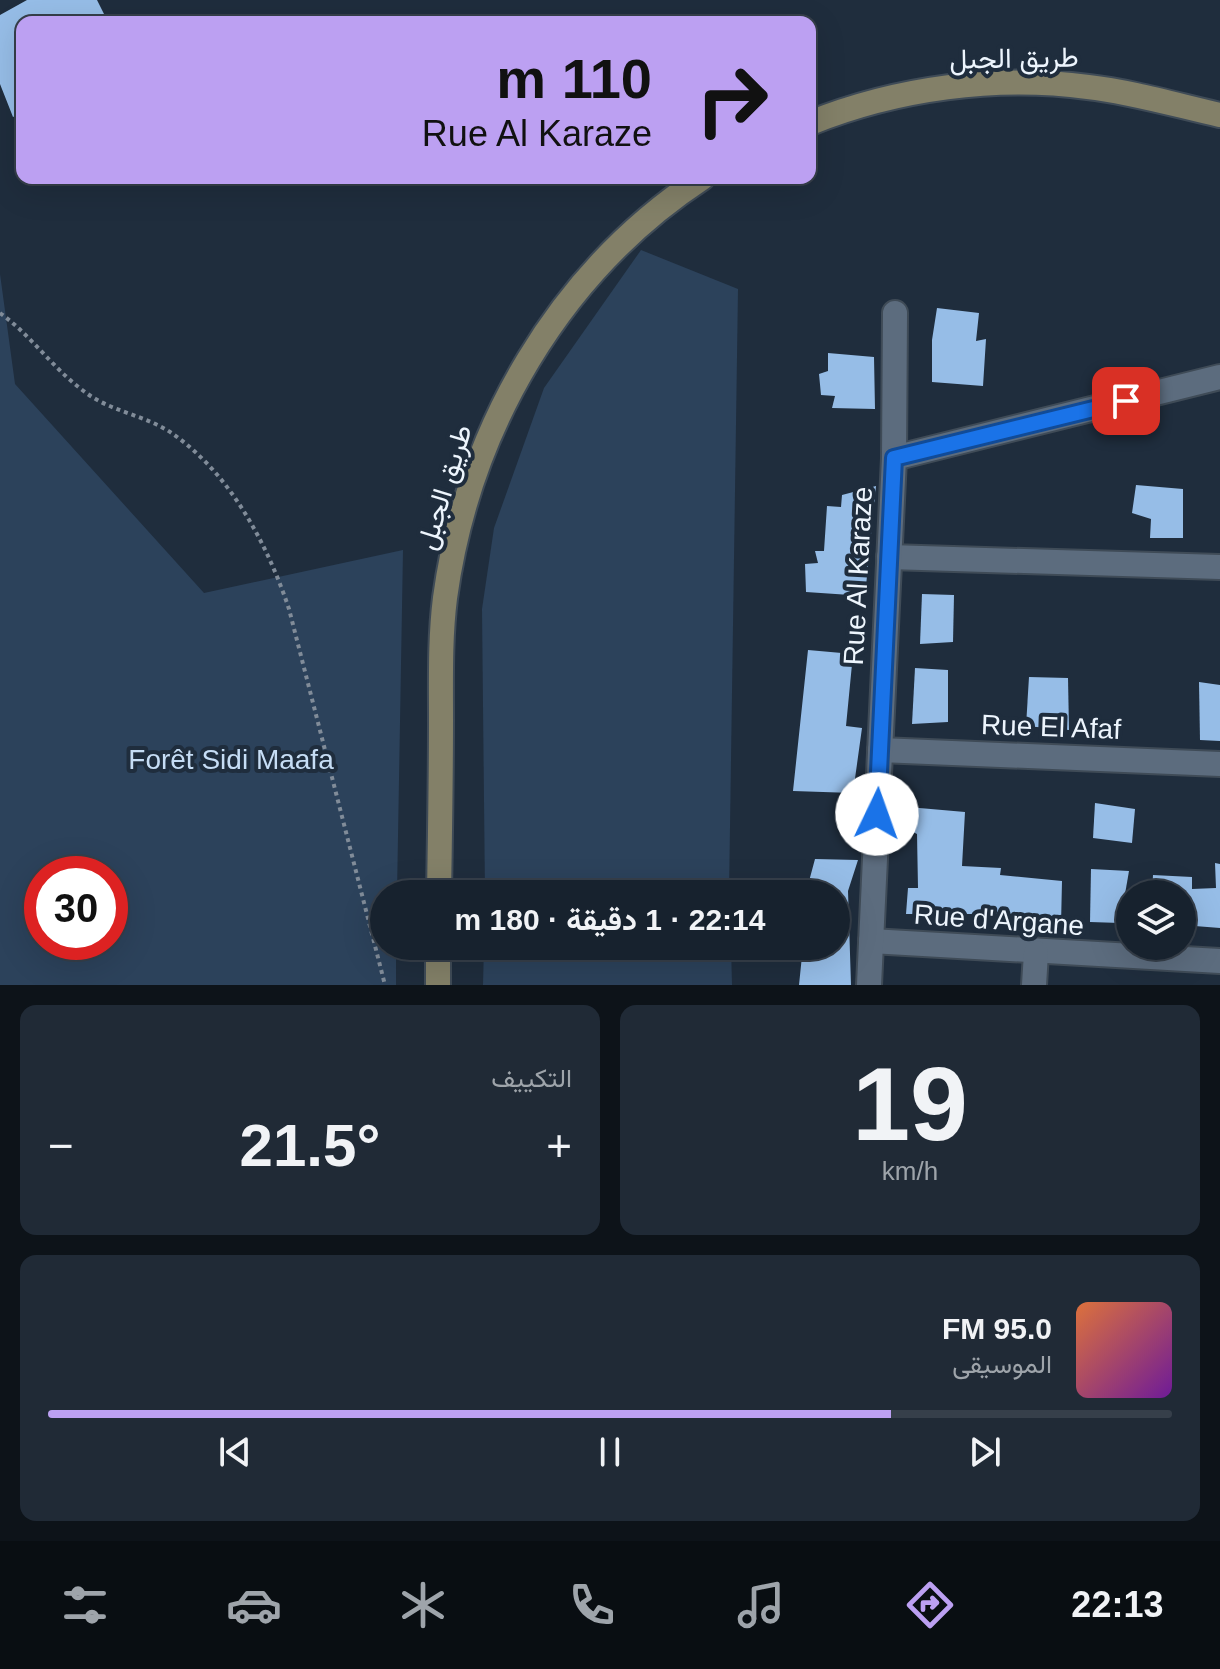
<!DOCTYPE html>
<html lang="ar">
<head>
<meta charset="utf-8">
<style>
  :root { --surface:#17222e; --page:#202a36; --text:#f1f3f6; --muted:#9ea4aa; --line:#363f4a; --accent:#bca0f2 }
  body { margin:0; font-family:Arial,Vazirmatn,sans-serif; background:var(--page); color:var(--text); direction:rtl; height:100vh; display:flex; flex-direction:column; font-size:30px; white-space:nowrap }
  * { box-sizing:border-box; margin:0 }
  p { font-size:26px; color:var(--muted) }
  .icon { flex:none; width:44px; height:44px; fill:none; stroke:currentColor; stroke-width:2; stroke-linecap:round; stroke-linejoin:round }
  .map { position:relative; height:985px; overflow:hidden; direction:ltr }
  .drawer { display:flex; flex-direction:column; gap:20px; padding:20px; background:#0d1319; flex:1 }
  .drawer>* { flex:none }
  .guide { position:absolute; left:16px; top:16px; width:800px; height:168px; border-radius:16px; box-shadow:0 8px 32px #0002,0 0 0 2px var(--line); direction:rtl; background:#bca0f2; color:#111; overflow:hidden }
  .controls { position:absolute; left:1116px; top:880px; display:grid; gap:16px }
  .controls a { display:grid; place-items:center; width:80px; height:80px; border-radius:50%; background:var(--surface); box-shadow:0 8px 32px #0002,0 0 0 2px var(--line); font-size:40px }
  .speed { position:absolute; left:24px; top:856px; display:flex; gap:16px; font-size:40px; font-weight:700; text-align:center }
  .speed>* { display:grid; place-content:center; width:104px; height:104px; border-radius:50%; background:var(--surface); box-shadow:0 8px 32px #0002,0 0 0 2px var(--line); line-height:1 }
  .speed .limit { border:12px solid #d22; background:#fff; color:#111 }
  .pin { position:absolute; display:grid; place-items:center; width:68px; height:68px; color:#fff; margin:-34px; border-radius:16px; box-shadow:0 4px 12px #0006 }
  .me { position:absolute; width:88px; margin:-44px; rotate:3deg; stroke-linejoin:round; filter:drop-shadow(0 0 6px #0008) }
  .turn { display:flex; align-items:center; gap:28px; height:168px; padding:0 32px; font-size:36px }
  .turn .icon { width:104px; height:104px; stroke-width:2.5 }
  .turn b { display:block; font-size:56px; line-height:68px }
  .big { font-size:60px; font-weight:700; line-height:1.1 }
  .drawer .tile { flex:1; display:flex; flex-direction:column; justify-content:center; gap:12px; min-width:0; padding:0 28px; border-radius:16px; background:var(--page) }
  .drawer .dial { align-items:center; gap:0 }
  .dial b { font-size:104px; line-height:1 }
  .song { display:flex; align-items:center; gap:24px }
  .cover { width:96px; height:96px; border-radius:12px; background:linear-gradient(135deg,hsl(20 70% 55%),hsl(280 70% 35%)) }
  .played { height:8px; border-radius:4px; background:linear-gradient(90deg,var(--accent) 75%,var(--line) 75%) }
  .keys { display:flex; justify-content:space-around; direction:ltr }
  .heat { display:flex; justify-content:space-between; align-items:center; font-size:44px; direction:ltr }
  .drawer .tiles { flex:1; display:grid; gap:20px; grid-template-columns:1fr 1fr }
  .tile:last-child { grid-column:span 2 }
  .trip { position:absolute; left:370px; top:880px; width:480px; height:80px; border-radius:40px; background:var(--surface); box-shadow:0 8px 32px #0002,0 0 0 2px var(--line); font-weight:700; line-height:80px; text-align:center; direction:rtl }
  .dock { display:flex; height:128px; justify-content:space-around; align-items:center; background:#090e12; color:var(--muted) }
  .dock .icon { width:56px; height:56px }
  .dock .on { color:var(--accent) }
  .dock b { font-size:36px; color:var(--text) }
  .map>svg:first-child { display:block }
</style>
</head>
<body>
<div class="map">
<svg width="1220" height="985" viewBox="0 0 1220 985">
  <rect width="100%" height="100%" fill="#1f2d3d"/>
  <!-- green -->
  <g fill="#2c425b" fill-rule="evenodd">
    <polygon points="641,250 738,289 729,894 485,894 482,609 494,528 544,388"/>
    <path d="M0 274 15 384 204 593 403 550 397 894H384V946H396V985H0ZM110 874V942H42V874Z"/>
    <polygon points="484,946 731,946 732,985 483,985"/>
  </g>
  <!-- building -->
  <g fill="#96bde7">
    <polygon points="27,0 97,0 108,22 22,22 22,113 13,117 0,84 0,15"/>
    <polygon points="937,308 979,313 976,341 986,339 983,386 932,382 932,340"/>
    <polygon points="828,353 874,357 875,409 832,408 835,396 821,395 819,374 828,371"/>
    <polygon points="1136,485 1183,489 1183,538 1150,538 1151,519 1132,513"/>
    <polygon points="876,486 865,596 806,592 805,564 818,563 815,551 824,551 827,506 841,507 842,495"/>
    <polygon points="922,594 954,595 953,642 920,644"/>
    <polygon points="808,650 853,654 846,726 862,728 853,793 793,791"/>
    <polygon points="915,668 948,670 948,722 912,724"/>
    <polygon points="1029,677 1068,678 1069,730 1026,726"/>
    <polygon points="1199,682 1220,685 1220,741 1200,740"/>
    <polygon points="1095,803 1135,809 1132,843 1093,838"/>
    <polygon points="908,807 965,812 962,866 1001,868 1000,875 1062,881 1061,925 1041,926 1042,916 1023,914 906,914 908,888 918,888 917,834 905,828"/>
    <polygon points="815,859 858,860 848,891 851,985 799,985 803,946 836,946 836,894 789,894 791,882 808,885"/>
    <polygon points="1215,863 1220,864 1220,928 1182,925 1182,894 1152,894 1153,875 1192,877 1192,889 1216,888"/>
    <polygon points="1091,869 1129,871 1120,923 1090,922"/>
  </g>
  <g fill="none" stroke-linecap="round" stroke-linejoin="round">
    <defs>
      <g id="street">
        <polyline points="894,458 895,313"/>
        <polyline points="889,557 1220,567"/>
        <polyline points="880,750 1220,764"/>
        <polyline points="871,941 1220,961"/>
        <polyline points="869,985 894,458 1220,377"/>
        <polyline points="1034,985 1036,953"/>
      </g>
      <g id="secondary">
        <path d="M810 123C897 88 995 75 1088 87 1132 92 1176 105 1220 115"/>
        <path d="M439 894C440 836 441 777 441 719 441 678 440 638 445 598 468 429 559 272 702 178"/>
        <polyline points="438,985 438,946"/>
      </g>
    </defs>
    <!-- street casing -->
    <use href="#street" stroke="#3f4b57" stroke-width="28"/>
    <!-- secondary casing -->
    <use href="#secondary" stroke="#3f4b57" stroke-width="28"/>
    <!-- path -->
    <path stroke="#818c99" stroke-width="4" stroke-dasharray="4 4" stroke-linecap="butt" d="M0 313C32 336 53 369 85 392 111 412 146 415 173 434 230 474 267 543 289 609L385 985"/>
    <!-- street -->
    <use href="#street" stroke="#5c6c7e" stroke-width="24"/>
    <!-- secondary -->
    <use href="#secondary" stroke="#838068" stroke-width="24"/>
  </g>
  <g fill="none" stroke-linecap="round" stroke-linejoin="round">
    <defs>
      <polyline id="route" points="877,814 894,458 1126,401"/>
    </defs>
    <!-- route casing -->
    <use href="#route" stroke="#114b97" stroke-width="20"/>
    <!-- route -->
    <use href="#route" stroke="#1a73e8" stroke-width="14"/>
  </g>
  <g text-anchor="middle" dominant-baseline="central" stroke-width="8" stroke-linejoin="round" paint-order="stroke">
    <!-- street labels -->
    <g font-size="28" fill="#edf5fd" stroke="#1f2d3d">
      <text transform="translate(1014 58) rotate(-1)">طريق الجبل</text>
      <text transform="translate(444 487) rotate(-73)">طريق الجبل</text>
      <text transform="translate(858 576) rotate(-87)">Rue Al Karaze</text>
      <text transform="translate(1051 727) rotate(2)">Rue El Afaf</text>
      <text transform="translate(999 920) rotate(4)">Rue d'Argane</text>
    </g>
    <!-- park labels -->
    <g font-size="28" fill="#c6ddf5" stroke="#1f2d3d">
      <text x="231" y="759">Forêt Sidi Maafa</text>
    </g>
  </g>
</svg>
<div class="controls">
<a><svg class="icon" aria-label="layers" viewBox="0 0 24 24"><path d="M12 4l9 5-9 5-9-5zM3 14l9 5 9-5"/></svg></a>
</div>
<div class="speed"><div class="limit">30</div></div>
<div class="pin" style="left:1126px;top:401px;background:#d93025"><svg class="icon" aria-label="arrive" viewBox="0 0 24 24"><path d="M6 21V4h12l-3 4 3 4H6"/></svg></div>
<svg class="me" style="left:877px;top:814px" viewBox="-20 -20 40 40"><circle r="19" fill="#fff"/><path d="M0-13L10 11 0 6-10 11z" fill="#1a73e8"/></svg>
<div class="trip">22:14 · 1 دقيقة · 180 m</div>
<div class="guide">
<div class="turn"><svg class="icon" aria-label="right" viewBox="0 0 24 24"><path d="M7 20v-9h11M14 6l5 5-5 5"/></svg><div><b>110 m</b>Rue Al Karaze</div></div>
</div>
</div>
<section class="drawer">
<div class="tiles">
<div class="tile dial"><b>19</b><p>km/h</p></div>
<div class="tile"><p>التكييف</p>
<div class="heat"><a>−</a><b class="big">21.5°</b><a>+</a></div>
</div>
<div class="tile">
<div class="song"><i class="cover"></i><div><b>95.0 FM</b><p>الموسيقى</p></div></div>
<div class="played"></div>
<div class="keys"><svg class="icon" aria-label="previous" viewBox="0 0 24 24"><path d="M18 5L8 12l10 7zM5 5v14"/></svg><svg class="icon" aria-label="pause" viewBox="0 0 24 24"><path d="M8 5v14M16 5v14"/></svg><svg class="icon" aria-label="next" viewBox="0 0 24 24"><path d="M6 5l10 7-10 7zM19 5v14"/></svg></div>
</div>
</div>
</section>
<nav class="dock">
<b>22:13</b>
<svg class="icon on" aria-label="directions" viewBox="0 0 24 24"><path d="M12 3l9 9-9 9-9-9zM9 14v-3h6M13 9l2 2-2 2"/></svg>
<svg class="icon" aria-label="music" viewBox="0 0 24 24"><path d="M9 18V5l10-2v13"/><circle cx="6" cy="18" r="3"/><circle cx="16" cy="16" r="3"/></svg>
<svg class="icon" aria-label="phone" viewBox="0 0 24 24"><path d="M5 4h4l2 5-3 2q2 4 5 5l2-3 5 2v4C11 20 4 13 5 4z"/></svg>
<svg class="icon" aria-label="climate" viewBox="0 0 24 24"><path d="M12 3v18M4 7l16 10M4 17L20 7"/></svg>
<svg class="icon" aria-label="car" viewBox="0 0 24 24"><path d="M5 17H2v-5l4-1 3-4h7l3 4 3 1v5h-3M9 17h6M6 11h13"/><circle cx="7" cy="17" r="2"/><circle cx="17" cy="17" r="2"/></svg>
<svg class="icon" aria-label="filters" viewBox="0 0 24 24"><path d="M4 7h16M4 17h16"/><circle cx="9" cy="7" r="2"/><circle cx="15" cy="17" r="2"/></svg>
</nav>
</body>
</html>
